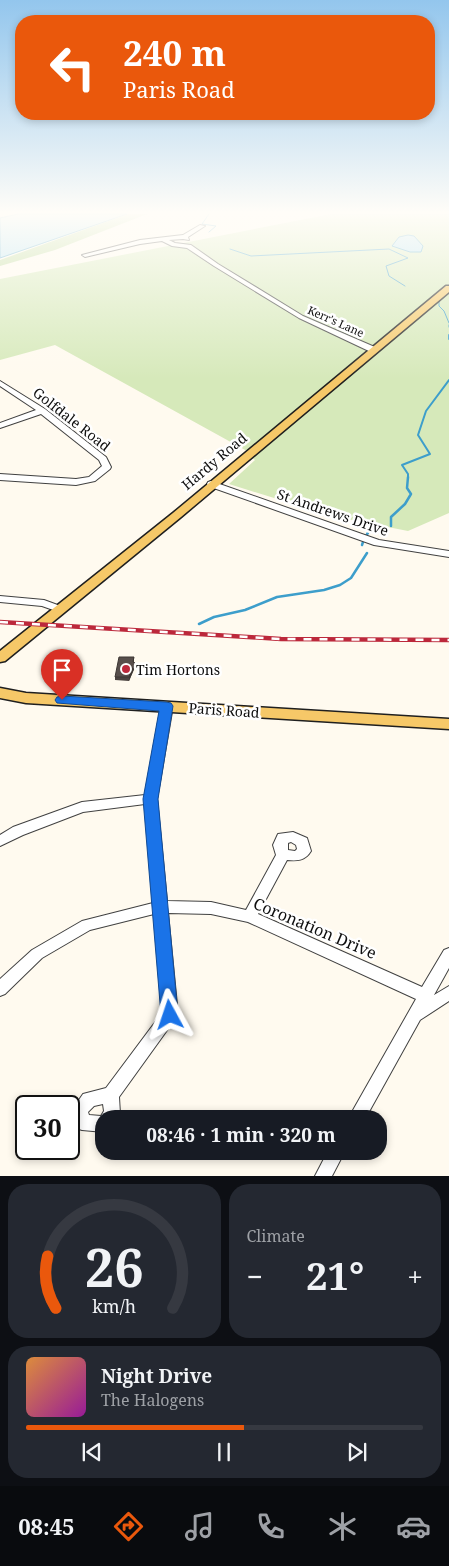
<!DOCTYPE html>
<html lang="en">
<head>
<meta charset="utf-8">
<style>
  :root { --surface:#171b24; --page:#242831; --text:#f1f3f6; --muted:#9ea1a6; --line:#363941; --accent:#ea580c }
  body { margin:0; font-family:"Noto Serif",serif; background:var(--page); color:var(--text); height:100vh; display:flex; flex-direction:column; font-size:19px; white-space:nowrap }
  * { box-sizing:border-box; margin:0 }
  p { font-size:16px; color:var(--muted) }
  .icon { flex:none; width:28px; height:28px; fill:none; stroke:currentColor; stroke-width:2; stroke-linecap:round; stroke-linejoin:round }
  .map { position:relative; height:1176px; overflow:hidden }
  .side { display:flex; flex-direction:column; gap:8px; padding:8px; background:#0d0f14; flex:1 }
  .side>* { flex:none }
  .top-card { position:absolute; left:15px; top:15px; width:420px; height:105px; border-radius:20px; box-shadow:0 2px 8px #0003; background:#ea580c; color:#fff; overflow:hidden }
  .speed { position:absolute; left:15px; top:1095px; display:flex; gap:10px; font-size:25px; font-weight:700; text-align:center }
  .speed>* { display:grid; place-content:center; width:65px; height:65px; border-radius:50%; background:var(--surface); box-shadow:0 2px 8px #0003; line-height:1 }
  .speed .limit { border:2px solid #111; border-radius:8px; background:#fff; color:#111 }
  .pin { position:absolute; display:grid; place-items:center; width:42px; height:42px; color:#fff; margin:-51px -21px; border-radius:50% 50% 50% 0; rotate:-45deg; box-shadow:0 0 5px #0007 }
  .pin .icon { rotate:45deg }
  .me { position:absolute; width:55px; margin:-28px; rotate:355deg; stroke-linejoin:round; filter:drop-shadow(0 0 4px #0008) }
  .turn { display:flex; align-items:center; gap:18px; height:105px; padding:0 25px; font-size:22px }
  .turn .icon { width:65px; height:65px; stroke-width:2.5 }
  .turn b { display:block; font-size:35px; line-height:42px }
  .big { font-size:38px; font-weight:700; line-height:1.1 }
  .side .widget { flex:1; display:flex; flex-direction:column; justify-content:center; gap:8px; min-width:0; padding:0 18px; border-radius:20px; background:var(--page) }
  .side .dial { align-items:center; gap:0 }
  .dial svg { height:130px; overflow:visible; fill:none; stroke:var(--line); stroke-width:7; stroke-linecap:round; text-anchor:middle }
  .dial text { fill:var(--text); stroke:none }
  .song { display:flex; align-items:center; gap:15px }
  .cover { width:60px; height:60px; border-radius:8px; background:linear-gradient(135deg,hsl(30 70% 55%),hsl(300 70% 35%)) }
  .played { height:5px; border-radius:2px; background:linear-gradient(90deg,var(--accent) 55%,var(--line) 55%) }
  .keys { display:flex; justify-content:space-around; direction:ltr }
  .heat { display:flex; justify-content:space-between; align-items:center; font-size:28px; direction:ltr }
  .side .tiles { flex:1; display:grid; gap:8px; grid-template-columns:1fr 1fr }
  .widget:last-child { grid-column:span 2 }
  .trip { position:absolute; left:95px; top:1110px; width:292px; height:50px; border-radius:20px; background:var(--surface); box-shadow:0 2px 8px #0003; font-weight:700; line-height:50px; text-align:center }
  .dock { display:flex; height:80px; justify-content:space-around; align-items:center; background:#090b0e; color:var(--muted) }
  .dock .icon { width:35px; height:35px }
  .dock .selected { color:var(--accent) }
  .dock b { font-size:22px; color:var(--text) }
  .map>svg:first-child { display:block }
</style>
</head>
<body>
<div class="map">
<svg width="449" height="1176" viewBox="0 0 449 1176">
  <rect width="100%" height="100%" fill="#fffaef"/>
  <!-- green -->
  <polygon fill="#d6e9ba" points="331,214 449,214 449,513 408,531 332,516 229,484 255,460 246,453 247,451 55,345 0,360 0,279"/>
  <!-- forest -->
  <polygon fill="#bbd999" points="128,214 147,214 55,250 0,266 0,260"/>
  <!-- water -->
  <g fill="#b5e2f5" stroke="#3d9ecb">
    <polygon points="18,214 127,214 0,258 0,218"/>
    <polygon points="408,235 414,236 423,246 421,252 410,252 392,246 399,237"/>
  </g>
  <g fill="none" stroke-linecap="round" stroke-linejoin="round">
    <!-- stream-far2 -->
    <g stroke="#3d9ecb" stroke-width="1">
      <polyline points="209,214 202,224 216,226 209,232"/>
      <polyline points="230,249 251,256 389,249 408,258 386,266 389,276 405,286"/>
      <polyline points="439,300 439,306 444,311 449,323"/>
      <polyline points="449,325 449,327"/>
    </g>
    <!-- stream-far1 -->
    <g stroke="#3d9ecb" stroke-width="2">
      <polyline points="449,335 449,339"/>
      <polyline points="408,478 408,474 402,465 430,454 418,435 426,411 449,380"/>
    </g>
    <!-- stream -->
    <g stroke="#3d9ecb" stroke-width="2.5">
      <polyline points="391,526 391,517 405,504 411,494 407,488 408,477"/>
      <polyline points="366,536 369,531"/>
      <polyline points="362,545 363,542"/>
      <polyline points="199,624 214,617 245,610 277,597 324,590 340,585 351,578 367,553"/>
    </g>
    <defs>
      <g id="minor">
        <polygon points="200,225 205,226 188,237 189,240 183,239 169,240 175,243 191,245 218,264 303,316 377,348 377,352 371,352 299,318 214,266 187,248 172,246 162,241 140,244 85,257 82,255 140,240 183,235"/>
        <polygon points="0,381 45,409 106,457 111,467 110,469 95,481 76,485 0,480 0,474 76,479 89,477 102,466 99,460 41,414 0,428 0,423 36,410 0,386"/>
        <polygon points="211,481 379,540 449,551 449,557 374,545 208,486 207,484 208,482"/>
        <polygon points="0,596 44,600 63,607 64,609 59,612 42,606 0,602"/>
        <path d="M167 702 171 703 173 706 157 799 167 901 211 902 246 910 276 855 273 845 278 834 293 832 307 838 311 851C305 861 297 861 287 860L258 914 422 987 444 950 449 948V968L434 995 449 986V1001L420 1020 365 1119H348L416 999 248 922 211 914 168 913 178 1015 119 1097 120 1114 118 1119H104V1132L82 1130 76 1128 72 1110 83 1094 106 1088 162 1013 154 914 90 930 42 958 5 994 0 996V979L32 950 82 921 153 903 145 804 83 812 23 835 0 846V835L13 827 82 802 145 795 161 706 163 703ZM291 842 296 845 297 849 295 851 288 850V843ZM103 1104 104 1111 101 1116 89 1115 88 1112 94 1106Z"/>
        <polygon points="328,1151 345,1151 332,1176 315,1176"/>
      </g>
      <g id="major">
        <polygon points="446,286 449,286 449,292 181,517 5,661 0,662 0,651 173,513"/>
        <polygon points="0,688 26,693 449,719 449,729 26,703 0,698"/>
      </g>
    </defs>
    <!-- minor casing -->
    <use href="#minor" stroke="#414141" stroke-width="2"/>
    <!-- major casing -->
    <use href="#major" stroke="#1f1f1f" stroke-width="3"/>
    <!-- minor -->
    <use href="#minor" fill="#fff" fill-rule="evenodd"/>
    <!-- major -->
    <use href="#major" fill="#f6c868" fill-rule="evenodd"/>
    <defs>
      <polyline id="rail" points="0,622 281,639 449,640"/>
    </defs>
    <!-- rail casing -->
    <use href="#rail" stroke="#bc283b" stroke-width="4.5"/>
    <!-- rail -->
    <use href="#rail" stroke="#fff" stroke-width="2.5" stroke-dasharray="8" stroke-linecap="butt"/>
  </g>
  <!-- wall -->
  <polygon fill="#4b4340" points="134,657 134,662 135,663 135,667 129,681 115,680 115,677"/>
  <!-- shaded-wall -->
  <polygon fill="#3d3734" points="135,663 135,667 129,681 129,677"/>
  <!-- building -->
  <polygon fill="#574e4b" stroke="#3d3734" points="119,657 134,657 133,662 135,663 129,677 115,677"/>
  <!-- sky -->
  <linearGradient id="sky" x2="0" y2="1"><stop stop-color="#93c6ed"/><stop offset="0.56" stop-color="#fffdf8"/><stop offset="1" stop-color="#fffdf8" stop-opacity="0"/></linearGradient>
  <rect width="449" height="379" fill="url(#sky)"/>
  <!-- route -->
  <polygon fill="#1a73e8" stroke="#114b97" points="62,696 166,702 171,703 173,706 158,799 178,1015 176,1020 170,1023 163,1020 161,1015 143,799 159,711 57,703 55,700 57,697"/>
  <!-- markers -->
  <circle fill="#bc283b" stroke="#fff" stroke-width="2" cx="126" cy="669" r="5"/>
  <g text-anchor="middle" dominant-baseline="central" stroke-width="5" stroke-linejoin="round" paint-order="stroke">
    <!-- far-street labels -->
    <g font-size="11" fill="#0e0e0e" stroke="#fff">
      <text transform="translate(336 321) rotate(24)">Kerr's Lane</text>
    </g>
    <!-- street labels -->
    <g font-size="14" fill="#0e0e0e" stroke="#fff">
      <text transform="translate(72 419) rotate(38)">Golfdale Road</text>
      <text transform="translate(214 461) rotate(-40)">Hardy Road</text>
      <text transform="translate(333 512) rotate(19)">St Andrews Drive</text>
      <text transform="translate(224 710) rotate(4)">Paris Road</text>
    </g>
    <!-- poi labels -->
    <g font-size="14" fill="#0e0e0e" stroke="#fff" text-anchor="start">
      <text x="136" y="669">Tim Hortons</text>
    </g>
    <!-- near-street labels -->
    <g font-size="16" fill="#0e0e0e" stroke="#fff">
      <text transform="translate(315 928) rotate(23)">Coronation Drive</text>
    </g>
  </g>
</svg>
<div class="speed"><div class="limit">30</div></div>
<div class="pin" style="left:62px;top:700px;background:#d93025"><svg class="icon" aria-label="arrive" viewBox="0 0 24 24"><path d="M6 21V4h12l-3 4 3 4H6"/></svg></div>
<svg class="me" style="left:170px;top:1015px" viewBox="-20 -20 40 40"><path d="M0-17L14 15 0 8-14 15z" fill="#1a73e8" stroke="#fff" stroke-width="4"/></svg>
<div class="trip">08:46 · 1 min · 320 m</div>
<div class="top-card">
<div class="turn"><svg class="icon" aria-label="left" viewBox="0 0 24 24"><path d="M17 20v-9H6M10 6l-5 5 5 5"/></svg><div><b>240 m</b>Paris Road</div></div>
</div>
</div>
<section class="side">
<div class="tiles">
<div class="widget dial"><svg viewBox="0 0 100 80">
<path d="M14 69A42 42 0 1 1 86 69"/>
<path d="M14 69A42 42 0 0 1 9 37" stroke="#ea580c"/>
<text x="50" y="56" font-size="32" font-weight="700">26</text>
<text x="50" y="72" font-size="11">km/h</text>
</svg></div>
<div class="widget"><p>Climate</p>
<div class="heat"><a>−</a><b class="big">21°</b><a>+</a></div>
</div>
<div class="widget">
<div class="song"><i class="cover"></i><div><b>Night Drive</b><p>The Halogens</p></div></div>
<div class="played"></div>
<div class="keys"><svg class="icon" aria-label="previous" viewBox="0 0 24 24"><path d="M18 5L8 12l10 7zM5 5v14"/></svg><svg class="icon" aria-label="pause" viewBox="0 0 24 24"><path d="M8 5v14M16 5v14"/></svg><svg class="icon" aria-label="next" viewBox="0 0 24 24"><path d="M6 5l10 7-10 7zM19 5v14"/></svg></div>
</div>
</div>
</section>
<nav class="dock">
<b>08:45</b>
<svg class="icon selected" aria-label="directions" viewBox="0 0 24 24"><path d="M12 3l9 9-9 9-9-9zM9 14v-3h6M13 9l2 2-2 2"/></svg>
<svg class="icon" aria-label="music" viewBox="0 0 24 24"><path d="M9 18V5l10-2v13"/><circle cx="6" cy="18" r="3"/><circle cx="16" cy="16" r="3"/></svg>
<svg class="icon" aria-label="phone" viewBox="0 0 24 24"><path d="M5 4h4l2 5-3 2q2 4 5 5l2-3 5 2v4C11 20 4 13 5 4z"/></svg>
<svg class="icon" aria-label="climate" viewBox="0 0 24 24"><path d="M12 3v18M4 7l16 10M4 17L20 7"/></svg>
<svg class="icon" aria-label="car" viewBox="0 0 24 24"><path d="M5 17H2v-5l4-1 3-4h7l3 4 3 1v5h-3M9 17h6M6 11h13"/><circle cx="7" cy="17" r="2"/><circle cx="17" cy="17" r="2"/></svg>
</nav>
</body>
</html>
